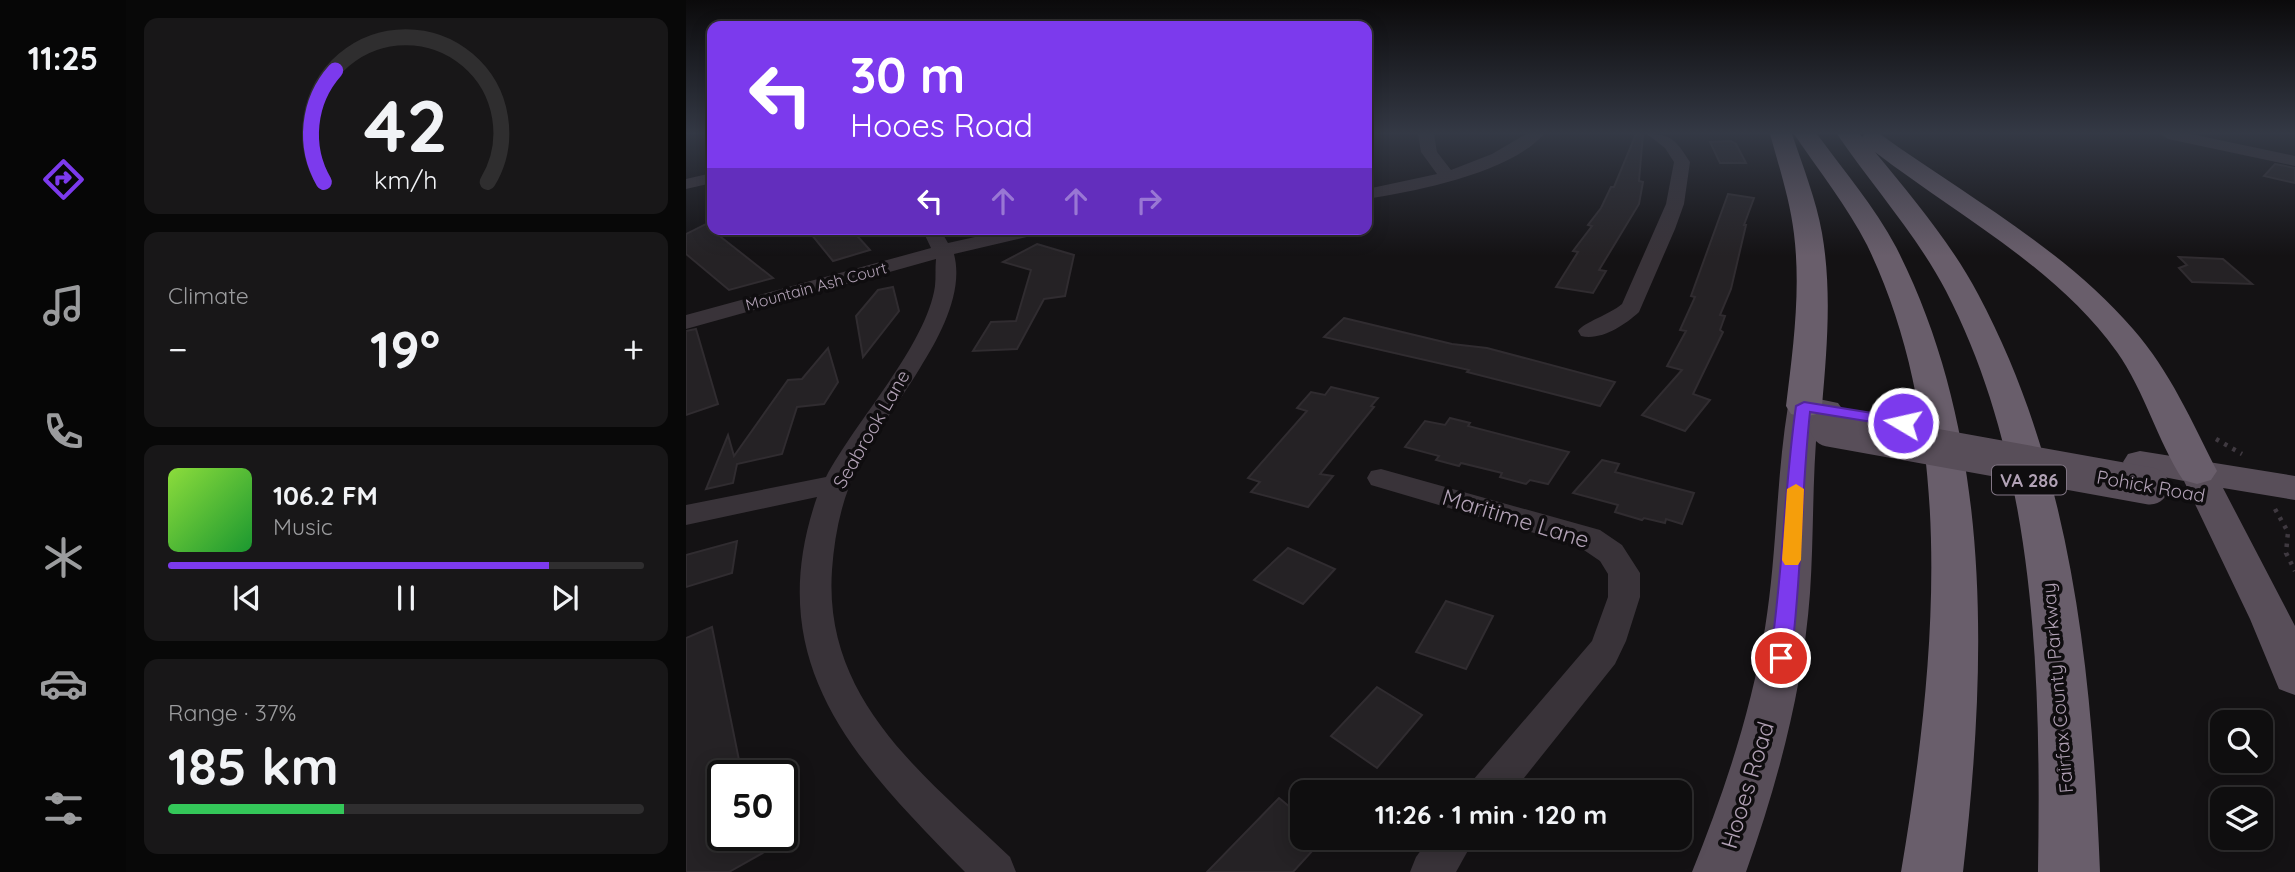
<!DOCTYPE html>
<html lang="en">
<head>
<meta charset="utf-8">
<style>
  :root { --surface:#0f0e0f; --page:#181718; --text:#f1f3f6; --muted:#9b9c9e; --line:#2f2e2f; --accent:#7c3aed }
  body { margin:0; font-family:Quicksand,sans-serif; background:var(--page); color:var(--text); height:100vh; display:flex; flex-direction:column; font-size:26px; white-space:nowrap }
  * { box-sizing:border-box; margin:0 }
  p { font-size:23px; color:var(--muted) }
  .icon { flex:none; width:38px; height:38px; fill:none; stroke:currentColor; stroke-width:2; stroke-linecap:round; stroke-linejoin:round }
  .map { position:relative; flex:1; overflow:hidden }
  .details { display:flex; flex-direction:column; gap:18px; padding:18px; background:#080808; width:560px }
  .details>* { flex:none }
  .hud { position:absolute; left:21px; top:21px; width:665px; height:214px; border-radius:14px; box-shadow:0 4px 18px #0003,0 0 0 2px var(--line); background:#7c3aed; color:#fff; overflow:hidden }
  .fabs { position:absolute; left:1524px; top:710px; display:grid; gap:14px }
  .fabs a { display:grid; place-items:center; width:63px; height:63px; border-radius:14px; background:var(--surface); box-shadow:0 4px 18px #0003,0 0 0 2px var(--line); font-size:35px }
  .speed { position:absolute; left:21px; top:760px; display:flex; gap:14px; font-size:35px; font-weight:700; text-align:center }
  .speed>* { display:grid; place-content:center; width:91px; height:91px; border-radius:50%; background:var(--surface); box-shadow:0 4px 18px #0003,0 0 0 2px var(--line); line-height:1 }
  .speed .limit { border:4px solid #111; border-radius:10px; background:#fff; color:#111 }
  .pin { position:absolute; display:grid; place-items:center; width:60px; height:60px; color:#fff; margin:-30px; border:4px solid #fff; border-radius:50%; box-shadow:0 2px 7px #0007 }
  .me { position:absolute; width:77px; margin:-38px; rotate:279deg; stroke-linejoin:round; filter:drop-shadow(0 0 5px #0008) }
  .turn { display:flex; align-items:center; gap:24px; height:147px; padding:0 28px; font-size:32px }
  .turn .icon { width:91px; height:91px; stroke-width:2.5 }
  .turn b { display:block; font-size:49px; line-height:60px }
  .lanes { display:flex; align-items:center; height:66px; padding:0 28px; background:#0003; justify-content:center; gap:35px; direction:ltr }
  .lanes .off { opacity:.35 }
  .big { font-size:52px; font-weight:700; line-height:1.1 }
  .details .card { flex:1; display:flex; flex-direction:column; justify-content:center; gap:10px; min-width:0; padding:0 24px; border-radius:14px; background:var(--page) }
  .details .dial { align-items:center; gap:0 }
  .dial svg { height:182px; overflow:visible; fill:none; stroke:var(--line); stroke-width:7; stroke-linecap:round; text-anchor:middle }
  .dial text { fill:var(--text); stroke:none }
  .song { display:flex; align-items:center; gap:21px }
  .cover { width:84px; height:84px; border-radius:10px; background:linear-gradient(135deg,hsl(90 70% 55%),hsl(130 70% 35%)) }
  .played { height:7px; border-radius:4px; background:linear-gradient(90deg,var(--accent) 80%,var(--line) 80%) }
  .keys { display:flex; justify-content:space-around; direction:ltr }
  .heat { display:flex; justify-content:space-between; align-items:center; font-size:38px; direction:ltr }
  .charge { height:10px; border-radius:5px; background:linear-gradient(90deg,#34c759 37%,var(--line) 0) }
  .trip { position:absolute; left:604px; top:780px; width:402px; height:70px; border-radius:14px; background:var(--surface); box-shadow:0 4px 18px #0003,0 0 0 2px var(--line); font-weight:700; line-height:70px; text-align:center }
  main { display:flex; flex:1; min-height:0 }
  .tabs { display:flex; flex-direction:column; width:126px; justify-content:space-around; align-items:center; background:#060606; color:var(--muted) }
  .tabs .icon { width:49px; height:49px }
  .tabs .on { color:var(--accent) }
  .tabs b { font-size:32px; color:var(--text) }
  .map>svg:first-child { display:block }
</style>
</head>
<body>
<main>
<nav class="tabs">
<b>11:25</b>
<svg class="icon on" aria-label="directions" viewBox="0 0 24 24"><path d="M12 3l9 9-9 9-9-9zM9 14v-3h6M13 9l2 2-2 2"/></svg>
<svg class="icon" aria-label="music" viewBox="0 0 24 24"><path d="M9 18V5l10-2v13"/><circle cx="6" cy="18" r="3"/><circle cx="16" cy="16" r="3"/></svg>
<svg class="icon" aria-label="phone" viewBox="0 0 24 24"><path d="M5 4h4l2 5-3 2q2 4 5 5l2-3 5 2v4C11 20 4 13 5 4z"/></svg>
<svg class="icon" aria-label="climate" viewBox="0 0 24 24"><path d="M12 3v18M4 7l16 10M4 17L20 7"/></svg>
<svg class="icon" aria-label="car" viewBox="0 0 24 24"><path d="M5 17H2v-5l4-1 3-4h7l3 4 3 1v5h-3M9 17h6M6 11h13"/><circle cx="7" cy="17" r="2"/><circle cx="17" cy="17" r="2"/></svg>
<svg class="icon" aria-label="filters" viewBox="0 0 24 24"><path d="M4 7h16M4 17h16"/><circle cx="9" cy="7" r="2"/><circle cx="15" cy="17" r="2"/></svg>
</nav>
<section class="details">
<div class="card dial"><svg viewBox="0 0 100 80">
<path d="M14 69A42 42 0 1 1 86 69"/>
<path d="M14 69A42 42 0 0 1 19 20" stroke="#7c3aed"/>
<text x="50" y="56" font-size="32" font-weight="700">42</text>
<text x="50" y="72" font-size="11">km/h</text>
</svg></div>
<div class="card"><p>Climate</p>
<div class="heat"><a>−</a><b class="big">19°</b><a>+</a></div>
</div>
<div class="card">
<div class="song"><i class="cover"></i><div><b>106.2 FM</b><p>Music</p></div></div>
<div class="played"></div>
<div class="keys"><svg class="icon" aria-label="previous" viewBox="0 0 24 24"><path d="M18 5L8 12l10 7zM5 5v14"/></svg><svg class="icon" aria-label="pause" viewBox="0 0 24 24"><path d="M8 5v14M16 5v14"/></svg><svg class="icon" aria-label="next" viewBox="0 0 24 24"><path d="M6 5l10 7-10 7zM19 5v14"/></svg></div>
</div>
<div class="card"><p>Range · 37%</p><b class="big">185 km</b><div class="charge"></div></div>
</section>
<div class="map">
<svg width="1609" height="872" viewBox="0 0 1609 872">
  <rect width="100%" height="100%" fill="#141214"/>
  <!-- building -->
  <g fill="#252225" stroke="#302c30" stroke-width="2">
    <polygon points="950,134 957,134 953,181 957,182 953,204 913,270 920,271 907,293 870,287 892,252 887,251 906,226 902,225 915,208 925,187 928,187"/>
    <polygon points="1045,141 1050,144 1060,163 1034,163 1024,142"/>
    <polygon points="1589,164 1609,168 1609,183 1578,176"/>
    <polygon points="1042,194 1068,198 1058,225 1060,225 1045,289 1034,315 1039,316 1034,330 1037,332 1007,394 1024,400 999,431 956,415 996,370 981,366 1000,331 994,330 1009,297 1005,296"/>
    <polygon points="26,221 26,230 87,278 43,290 0,254 0,234"/>
    <polygon points="121,229 165,229 184,250 147,261"/>
    <polygon points="351,244 388,255 379,296 358,299 331,349 287,351 305,322 330,321 345,270 317,262"/>
    <polygon points="1493,257 1537,259 1566,284 1506,282 1493,268 1501,265"/>
    <polygon points="207,287 213,311 177,357 170,316 192,290"/>
    <polygon points="658,318 766,344 801,348 929,382 914,406 781,372 783,370 638,337"/>
    <polygon points="10,329 32,404 0,415 0,331"/>
    <polygon points="142,348 152,382 138,404 111,407 96,454 51,464 47,483 20,489 42,435 48,456 102,380 116,379"/>
    <polygon points="645,387 692,398 685,406 688,407 634,474 647,476 622,507 565,492 574,482 562,478 621,411 611,408 625,392 639,395"/>
    <polygon points="764,418 784,423 782,426 883,452 862,484 844,480 840,484 814,477 816,473 775,463 773,466 750,460 753,456 719,447 739,421 759,425"/>
    <polygon points="916,460 933,464 929,472 1008,493 996,524 980,519 979,523 958,518 956,520 929,512 932,505 887,493"/>
    <polygon points="51,541 46,573 0,587 0,555"/>
    <polygon points="602,548 649,569 617,604 568,580"/>
    <polygon points="760,601 807,616 780,669 730,652"/>
    <polygon points="26,627 53,760 37,768 37,835 79,835 82,850 43,872 0,872 0,638"/>
    <polygon points="691,687 736,715 691,768 645,736"/>
    <polygon points="593,798 616,817 616,838 638,838 607,872 521,872"/>
  </g>
  <g fill="none" stroke-linecap="round" stroke-linejoin="round">
    <!-- path -->
    <g stroke="#3f3940" stroke-width="4.5" stroke-dasharray="3.5 6" stroke-linecap="butt">
      <polyline points="1530,439 1556,454"/>
      <polyline points="1589,509 1602,532 1600,553 1609,571"/>
    </g>
    <!-- minor -->
    <g fill="#393339" fill-rule="evenodd">
      <path d="M732 134H748L751 152 765 170 806 154 840 134H858C824 173 731 191 681 199V189L751 174 735 152Z"/>
      <path d="M961 134C987 134 990 141 1004 162L998 204 989 229 953 312C939 325 915 341 895 336L892 331C898 322 923 315 936 304L980 204 988 162 979 148Z"/>
      <polygon points="1475,134 1505,134 1609,156 1609,166 1482,139"/>
      <polygon points="26,173 26,183 0,189 0,179"/>
      <path d="M236 229H254L262 243 325 229H360L358 233 268 254C278 292 254 336 234 368 211 407 179 444 163 487 153 513 148 542 146 570 137 701 239 776 324 857L330 872H279C171 762 73 665 131 497L0 525V505L140 477C169 422 241 344 249 286 250 277 249 268 250 259L0 329V315L245 248Z"/>
      <polygon points="695,469 914,530 936,545 954,573 954,597 940,641 929,664 826,793 781,793 787,780 906,641 922,597 922,574 914,561 892,546 685,485 681,478 685,471"/>
      <polygon points="744,838 789,838 770,872 724,872 730,857"/>
    </g>
    <!-- major -->
    <g fill="#584e59" fill-rule="evenodd">
      <path d="M1118 396 1152 403 1157 410 1152 417 1132 418C1126 476 1128 535 1124 593 1117 689 1092 782 1060 872H1006C1038 793 1065 712 1079 628 1091 554 1090 480 1102 406L1107 399Z"/>
      <polygon points="1454,451 1609,476 1609,500 1537,488 1609,626 1609,695 1593,689 1564,619 1498,481 1442,470 1437,462 1442,454"/>
    </g>
    <!-- highway -->
    <g fill="#695e6b" fill-rule="evenodd">
      <path d="M1084 134H1106C1117 167 1130 199 1136 233 1146 290 1141 349 1136 406L1131 414 1118 417 1105 414 1100 406C1107 349 1115 291 1108 234 1104 200 1093 167 1084 134Z"/>
      <path d="M1108 134H1131C1158 171 1189 207 1210 247 1308 439 1301 664 1277 872H1215C1249 671 1273 435 1181 245 1161 206 1133 171 1108 134Z"/>
      <path d="M1151 134H1174L1176 137 1178 134H1194C1280 196 1377 248 1447 329 1484 371 1506 422 1531 471L1525 480 1511 484 1497 480C1471 440 1459 392 1431 352 1370 267 1271 215 1189 152 1226 197 1265 243 1292 294 1387 472 1406 674 1414 872H1352C1355 679 1351 467 1260 291 1230 234 1187 187 1151 134Z"/>
    </g>
    <!-- major-bridge -->
    <polyline stroke="#584e59" stroke-width="37" points="1143,428 1464,486"/>
  </g>
  <!-- sky -->
  <linearGradient id="sky" x2="0" y2="1"><stop stop-color="#0b0a0b"/><stop offset="0.52" stop-color="#343945"/><stop offset="1" stop-color="#343945" stop-opacity="0"/></linearGradient>
  <rect width="1609" height="256" fill="url(#sky)"/>
  <!-- route -->
  <path fill="#7c3aed" stroke="#51269a" stroke-width="2" d="M1118 402 1217 418 1225 423 1217 427 1124 412C1115 494 1116 576 1105 658L1102 664 1095 667 1087 664 1084 658C1097 575 1098 490 1110 406Z"/>
  <!-- slow -->
  <polygon fill="#f59e0b" points="1110,484 1118,489 1115,560 1112,565 1099,565 1096,560 1101,489"/>
  <g text-anchor="middle" dominant-baseline="central" stroke-width="7" stroke-linejoin="round" paint-order="stroke">
    <!-- far-street labels -->
    <g font-size="16" fill="#b2a2b6" stroke="#0f0d0f">
      <text transform="translate(130 286) rotate(-15)">Mountain Ash Court</text>
    </g>
    <!-- shield labels -->
    <rect fill="#0f0d0f" stroke="#817584" stroke-width="2" x="1306" y="465.5" width="74" height="29" rx="5"/>
    <g font-size="18" font-weight="bold" fill="#b2a2b6">
      <text x="1343" y="480">VA 286</text>
    </g>
    <!-- street labels -->
    <g font-size="19" fill="#b2a2b6" stroke="#0f0d0f">
      <text transform="translate(185 429) rotate(-60)">Seabrook Lane</text>
      <text transform="translate(1465 486) rotate(10)">Pohick Road</text>
      <text transform="translate(1371 688) rotate(-95)">Fairfax County Parkway</text>
    </g>
    <!-- near-street labels -->
    <g font-size="23" fill="#b2a2b6" stroke="#0f0d0f">
      <text transform="translate(830 518) rotate(17)">Maritime Lane</text>
      <text transform="translate(1061 785) rotate(-73)">Hooes Road</text>
    </g>
  </g>
</svg>
<div class="fabs">
<a><svg class="icon" aria-label="search" viewBox="0 0 24 24"><circle cx="10" cy="10" r="6"/><path d="M15 15l6 6"/></svg></a>
<a><svg class="icon" aria-label="layers" viewBox="0 0 24 24"><path d="M12 4l9 5-9 5-9-5zM3 14l9 5 9-5"/></svg></a>
</div>
<div class="speed"><div class="limit">50</div></div>
<div class="pin" style="left:1095px;top:658px;background:#d93025"><svg class="icon" aria-label="arrive" viewBox="0 0 24 24"><path d="M6 21V4h12l-3 4 3 4H6"/></svg></div>
<svg class="me" style="left:1217px;top:423px" viewBox="-20 -20 40 40"><circle r="17" fill="#7c3aed" stroke="#fff" stroke-width="3"/><path d="M0-11L8 9 0 5-8 9z" fill="#fff"/></svg>
<div class="trip">11:26 · 1 min · 120 m</div>
<div class="hud">
<div class="turn"><svg class="icon" aria-label="left" viewBox="0 0 24 24"><path d="M17 20v-9H6M10 6l-5 5 5 5"/></svg><div><b>30 m</b>Hooes Road</div></div>
<div class="lanes"><svg class="icon" aria-label="left" viewBox="0 0 24 24"><path d="M17 20v-9H6M10 6l-5 5 5 5"/></svg><svg class="icon off" aria-label="ahead" viewBox="0 0 24 24"><path d="M12 20V5M6 11l6-6 6 6"/></svg><svg class="icon off" aria-label="ahead" viewBox="0 0 24 24"><path d="M12 20V5M6 11l6-6 6 6"/></svg><svg class="icon off" aria-label="right" viewBox="0 0 24 24"><path d="M7 20v-9h11M14 6l5 5-5 5"/></svg></div>
</div>
</div>
</main>
</body>
</html>
